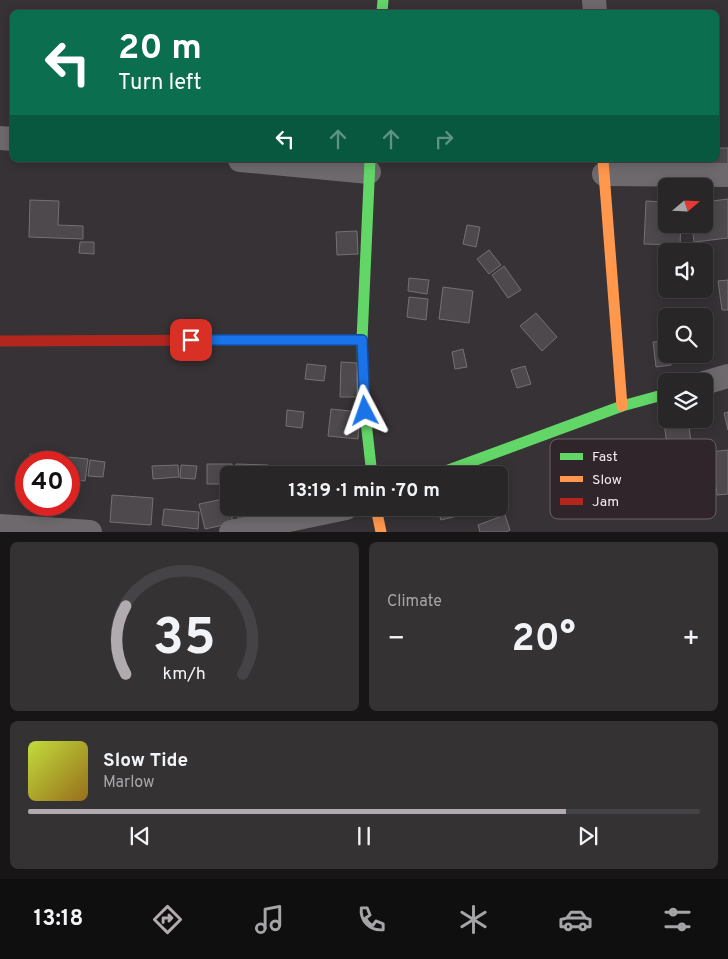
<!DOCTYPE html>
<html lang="en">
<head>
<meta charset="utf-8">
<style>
  :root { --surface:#292628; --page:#353234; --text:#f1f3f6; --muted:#a5a5a8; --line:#454345; --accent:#b1aaae }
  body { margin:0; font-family:Overpass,sans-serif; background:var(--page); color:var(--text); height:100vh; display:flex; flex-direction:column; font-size:19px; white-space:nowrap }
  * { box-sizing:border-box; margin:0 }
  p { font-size:16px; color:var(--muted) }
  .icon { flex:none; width:28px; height:28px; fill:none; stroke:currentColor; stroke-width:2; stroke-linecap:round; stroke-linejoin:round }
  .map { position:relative; height:532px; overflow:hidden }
  .panel { display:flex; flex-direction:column; gap:10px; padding:10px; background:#171516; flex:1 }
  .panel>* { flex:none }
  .banner { position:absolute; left:10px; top:10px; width:709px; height:152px; border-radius:8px; box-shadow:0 2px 12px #0003,0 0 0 1px var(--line); background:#0b6e4f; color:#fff; overflow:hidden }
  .needle { width:32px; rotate:71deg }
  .buttons { position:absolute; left:658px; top:178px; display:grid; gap:10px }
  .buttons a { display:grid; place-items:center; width:55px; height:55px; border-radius:8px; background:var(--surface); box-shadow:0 2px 12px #0003,0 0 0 1px var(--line); font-size:25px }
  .speed { position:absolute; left:15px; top:451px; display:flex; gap:10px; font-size:25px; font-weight:700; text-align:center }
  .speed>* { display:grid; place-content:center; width:65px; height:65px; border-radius:50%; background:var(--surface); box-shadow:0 2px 12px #0003,0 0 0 1px var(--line); line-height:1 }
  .speed .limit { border:8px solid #d22; background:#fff; color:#111 }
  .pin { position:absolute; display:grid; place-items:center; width:42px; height:42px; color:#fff; margin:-21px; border-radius:10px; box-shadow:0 2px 8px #0006 }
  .me { position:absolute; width:55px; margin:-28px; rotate:356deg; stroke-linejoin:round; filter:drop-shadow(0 0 4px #0008) }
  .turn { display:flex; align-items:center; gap:18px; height:105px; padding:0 25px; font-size:22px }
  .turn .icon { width:65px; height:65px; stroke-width:2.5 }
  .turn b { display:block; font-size:35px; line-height:42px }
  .lanes { display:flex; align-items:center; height:48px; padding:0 25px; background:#0003; justify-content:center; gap:25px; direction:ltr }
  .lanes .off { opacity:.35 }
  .big { font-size:38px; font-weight:700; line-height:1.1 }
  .panel .widget { flex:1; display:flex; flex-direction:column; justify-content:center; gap:8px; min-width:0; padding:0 18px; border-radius:8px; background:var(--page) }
  .panel .dial { align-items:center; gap:0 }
  .dial svg { height:130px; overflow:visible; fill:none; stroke:var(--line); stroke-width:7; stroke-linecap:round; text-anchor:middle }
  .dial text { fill:var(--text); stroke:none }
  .song { display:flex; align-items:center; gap:15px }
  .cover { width:60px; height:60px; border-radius:8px; background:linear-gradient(135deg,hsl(70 70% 55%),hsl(40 70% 35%)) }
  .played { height:5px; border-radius:2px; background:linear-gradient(90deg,var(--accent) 80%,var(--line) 80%) }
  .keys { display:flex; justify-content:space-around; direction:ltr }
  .heat { display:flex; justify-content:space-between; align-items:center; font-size:28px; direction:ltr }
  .panel .tiles { flex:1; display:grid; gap:10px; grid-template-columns:1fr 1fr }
  .widget:last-child { grid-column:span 2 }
  .trip { position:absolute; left:220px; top:466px; width:288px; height:50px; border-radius:8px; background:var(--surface); box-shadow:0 2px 12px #0003,0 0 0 1px var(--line); font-weight:700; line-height:50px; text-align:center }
  .tabs { display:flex; height:80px; justify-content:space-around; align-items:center; background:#100f10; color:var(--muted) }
  .tabs .icon { width:35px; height:35px }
  .tabs .active { color:var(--accent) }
  .tabs b { font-size:22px; color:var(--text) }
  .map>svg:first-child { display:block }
</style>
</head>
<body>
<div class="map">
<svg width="728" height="532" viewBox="0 0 728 532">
  <rect width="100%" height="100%" fill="#373235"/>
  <!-- building -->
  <g fill="#4e494c" stroke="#757073">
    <polygon points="716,148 728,148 728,174 705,174 705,160 716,160"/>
    <rect x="642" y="160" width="34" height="10"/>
    <polygon points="728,199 728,238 694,242 692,224 704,224 704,202"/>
    <polygon points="30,200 59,201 58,225 83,226 83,239 29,237"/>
    <polygon points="646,201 666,202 666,224 681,224 680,245 644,244"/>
    <polygon points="467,225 480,227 476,247 463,244"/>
    <polygon points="357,231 358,254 337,255 336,232"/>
    <polygon points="80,242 94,242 94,254 79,253"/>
    <polygon points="489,250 501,265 489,274 477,259"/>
    <polygon points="504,266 521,290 508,298 492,275"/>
    <polygon points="409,278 429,280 427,294 408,291"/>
    <polygon points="728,280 728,310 722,310 718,281"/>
    <polygon points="443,287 473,291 469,323 439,319"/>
    <polygon points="409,297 428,299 426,320 407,317"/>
    <polygon points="536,313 557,337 542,351 520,326"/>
    <polygon points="666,341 666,354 670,354 671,365 656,367 653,342"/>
    <polygon points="463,349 467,367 455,369 452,352"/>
    <polygon points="341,362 357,363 357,397 340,397"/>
    <polygon points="307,364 326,366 324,381 305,379"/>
    <polygon points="525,366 531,384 517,388 511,370"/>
    <polygon points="331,409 360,412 358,439 328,436"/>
    <polygon points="287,410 304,412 302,428 286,426"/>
    <polygon points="728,412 728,430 724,413"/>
    <polygon points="663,415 666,415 666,419 688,419 691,442 667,445"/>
    <polygon points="728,450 728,494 717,495 711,452"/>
    <polygon points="30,454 46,455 45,462 29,462"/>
    <polygon points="57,456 88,459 85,481 69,479 69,462 57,462"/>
    <polygon points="90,460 105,462 103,477 88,476"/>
    <polygon points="207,464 232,464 232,475 229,475 229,484 207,484"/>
    <polygon points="236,464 268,465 268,475 236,475"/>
    <polygon points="178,465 179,477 153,479 152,466"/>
    <polygon points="181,465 197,466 195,479 180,478"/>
    <polygon points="361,467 363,475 336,475 336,473"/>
    <polygon points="283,468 315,471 314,475 282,475"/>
    <polygon points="112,495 153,498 151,525 110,522"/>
    <polygon points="228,498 229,508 230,508 233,523 205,529 199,504"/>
    <polygon points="237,508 258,508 260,520 239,523"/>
    <polygon points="437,508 454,508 457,516 441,520"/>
    <polygon points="164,509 199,512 198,529 162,525"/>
    <polygon points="505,515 510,530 506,532 480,532 478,525"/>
  </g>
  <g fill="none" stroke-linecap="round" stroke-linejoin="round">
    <!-- street -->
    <g stroke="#6e696c" stroke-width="24">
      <polyline points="594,0 595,12"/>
      <polyline points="0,138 12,139"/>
      <polyline points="240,160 369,172"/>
      <polyline points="604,174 728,175"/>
      <polyline points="704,383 728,376"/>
      <polyline points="0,526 90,532"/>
      <polyline points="231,532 346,508"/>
    </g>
    <!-- fast -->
    <g stroke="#63d668" stroke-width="11">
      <polyline points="382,12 383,0"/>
      <polyline points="370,160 362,340 363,395 372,475"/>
      <polyline points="250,340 362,340"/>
      <polyline points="435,475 622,406 666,394"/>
    </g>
    <!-- slow -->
    <g stroke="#ff974d" stroke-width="11">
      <polyline points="603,160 622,406"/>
      <polyline points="376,508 381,532"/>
    </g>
    <!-- jam -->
    <polyline stroke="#b3261e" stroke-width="11" points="0,341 250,340"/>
  </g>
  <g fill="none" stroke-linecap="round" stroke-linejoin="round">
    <defs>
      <polyline id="route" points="191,340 362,340 365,411"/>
    </defs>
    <!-- route casing -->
    <use href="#route" stroke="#114b97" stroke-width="12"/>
    <!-- route -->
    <use href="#route" stroke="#1a73e8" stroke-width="9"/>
  </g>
  <!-- legend -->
  <rect x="550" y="439" width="166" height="80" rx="8" fill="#30252b" stroke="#6a6066" stroke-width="1"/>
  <rect x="560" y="453" width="23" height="7" fill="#63d668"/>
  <rect x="560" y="476" width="23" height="6" fill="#ff974d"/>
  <rect x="560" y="498" width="23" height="7" fill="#b3261e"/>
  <g font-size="14" fill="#f2ebef">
    <text x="592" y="461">Fast</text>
    <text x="592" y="484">Slow</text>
    <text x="592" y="506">Jam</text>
  </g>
</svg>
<div class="buttons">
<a><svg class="needle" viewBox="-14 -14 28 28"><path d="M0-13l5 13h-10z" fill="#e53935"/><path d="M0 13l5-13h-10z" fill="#a5a5a8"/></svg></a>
<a><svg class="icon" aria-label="sound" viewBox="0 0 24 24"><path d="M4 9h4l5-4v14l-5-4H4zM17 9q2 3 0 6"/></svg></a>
<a><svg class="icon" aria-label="search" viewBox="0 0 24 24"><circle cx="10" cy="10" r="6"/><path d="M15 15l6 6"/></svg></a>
<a><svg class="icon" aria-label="layers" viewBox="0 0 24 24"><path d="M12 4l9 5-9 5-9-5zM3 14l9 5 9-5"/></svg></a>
</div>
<div class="speed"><div class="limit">40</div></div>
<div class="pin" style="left:191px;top:340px;background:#d93025"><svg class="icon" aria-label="arrive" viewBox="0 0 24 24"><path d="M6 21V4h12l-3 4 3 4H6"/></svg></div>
<svg class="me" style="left:365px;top:411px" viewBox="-20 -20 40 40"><path d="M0-17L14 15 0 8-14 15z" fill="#1a73e8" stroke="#fff" stroke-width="4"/></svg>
<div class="trip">13:19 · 1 min · 70 m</div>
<div class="banner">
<div class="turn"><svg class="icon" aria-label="left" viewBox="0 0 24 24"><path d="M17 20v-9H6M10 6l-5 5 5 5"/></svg><div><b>20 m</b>Turn left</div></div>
<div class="lanes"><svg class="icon" aria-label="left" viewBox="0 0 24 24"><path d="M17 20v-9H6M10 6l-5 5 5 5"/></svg><svg class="icon off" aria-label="ahead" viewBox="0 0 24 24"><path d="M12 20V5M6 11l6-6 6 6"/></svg><svg class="icon off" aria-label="ahead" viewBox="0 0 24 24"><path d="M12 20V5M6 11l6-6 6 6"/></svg><svg class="icon off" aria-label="right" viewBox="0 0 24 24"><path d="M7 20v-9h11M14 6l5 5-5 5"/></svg></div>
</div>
</div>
<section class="panel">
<div class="tiles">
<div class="widget dial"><svg viewBox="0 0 100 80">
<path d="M14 69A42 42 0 1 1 86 69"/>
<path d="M14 69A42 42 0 0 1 14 27" stroke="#b1aaae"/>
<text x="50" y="56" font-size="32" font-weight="700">35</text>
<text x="50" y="72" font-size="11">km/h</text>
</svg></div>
<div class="widget"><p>Climate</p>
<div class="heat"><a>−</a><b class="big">20°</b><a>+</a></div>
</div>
<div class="widget">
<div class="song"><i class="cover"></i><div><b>Slow Tide</b><p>Marlow</p></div></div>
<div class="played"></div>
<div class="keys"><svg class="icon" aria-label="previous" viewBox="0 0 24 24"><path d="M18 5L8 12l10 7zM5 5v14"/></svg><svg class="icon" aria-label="pause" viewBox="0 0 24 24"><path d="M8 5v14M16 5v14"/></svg><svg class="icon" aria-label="next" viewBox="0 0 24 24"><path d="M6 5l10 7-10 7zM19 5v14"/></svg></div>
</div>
</div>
</section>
<nav class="tabs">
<b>13:18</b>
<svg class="icon active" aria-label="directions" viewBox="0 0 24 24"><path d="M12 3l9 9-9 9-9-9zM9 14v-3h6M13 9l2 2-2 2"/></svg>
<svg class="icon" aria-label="music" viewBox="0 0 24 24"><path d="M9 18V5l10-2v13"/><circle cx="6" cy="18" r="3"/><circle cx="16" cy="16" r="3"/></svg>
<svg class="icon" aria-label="phone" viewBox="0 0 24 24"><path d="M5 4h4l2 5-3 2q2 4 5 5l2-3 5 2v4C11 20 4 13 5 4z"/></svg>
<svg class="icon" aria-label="climate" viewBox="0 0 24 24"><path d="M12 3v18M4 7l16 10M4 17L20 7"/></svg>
<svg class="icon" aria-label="car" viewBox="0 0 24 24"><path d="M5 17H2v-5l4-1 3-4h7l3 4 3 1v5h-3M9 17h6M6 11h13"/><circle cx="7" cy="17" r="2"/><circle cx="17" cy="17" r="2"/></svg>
<svg class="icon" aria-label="filters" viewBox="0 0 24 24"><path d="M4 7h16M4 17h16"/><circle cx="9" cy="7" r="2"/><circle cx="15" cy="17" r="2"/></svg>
</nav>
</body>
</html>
